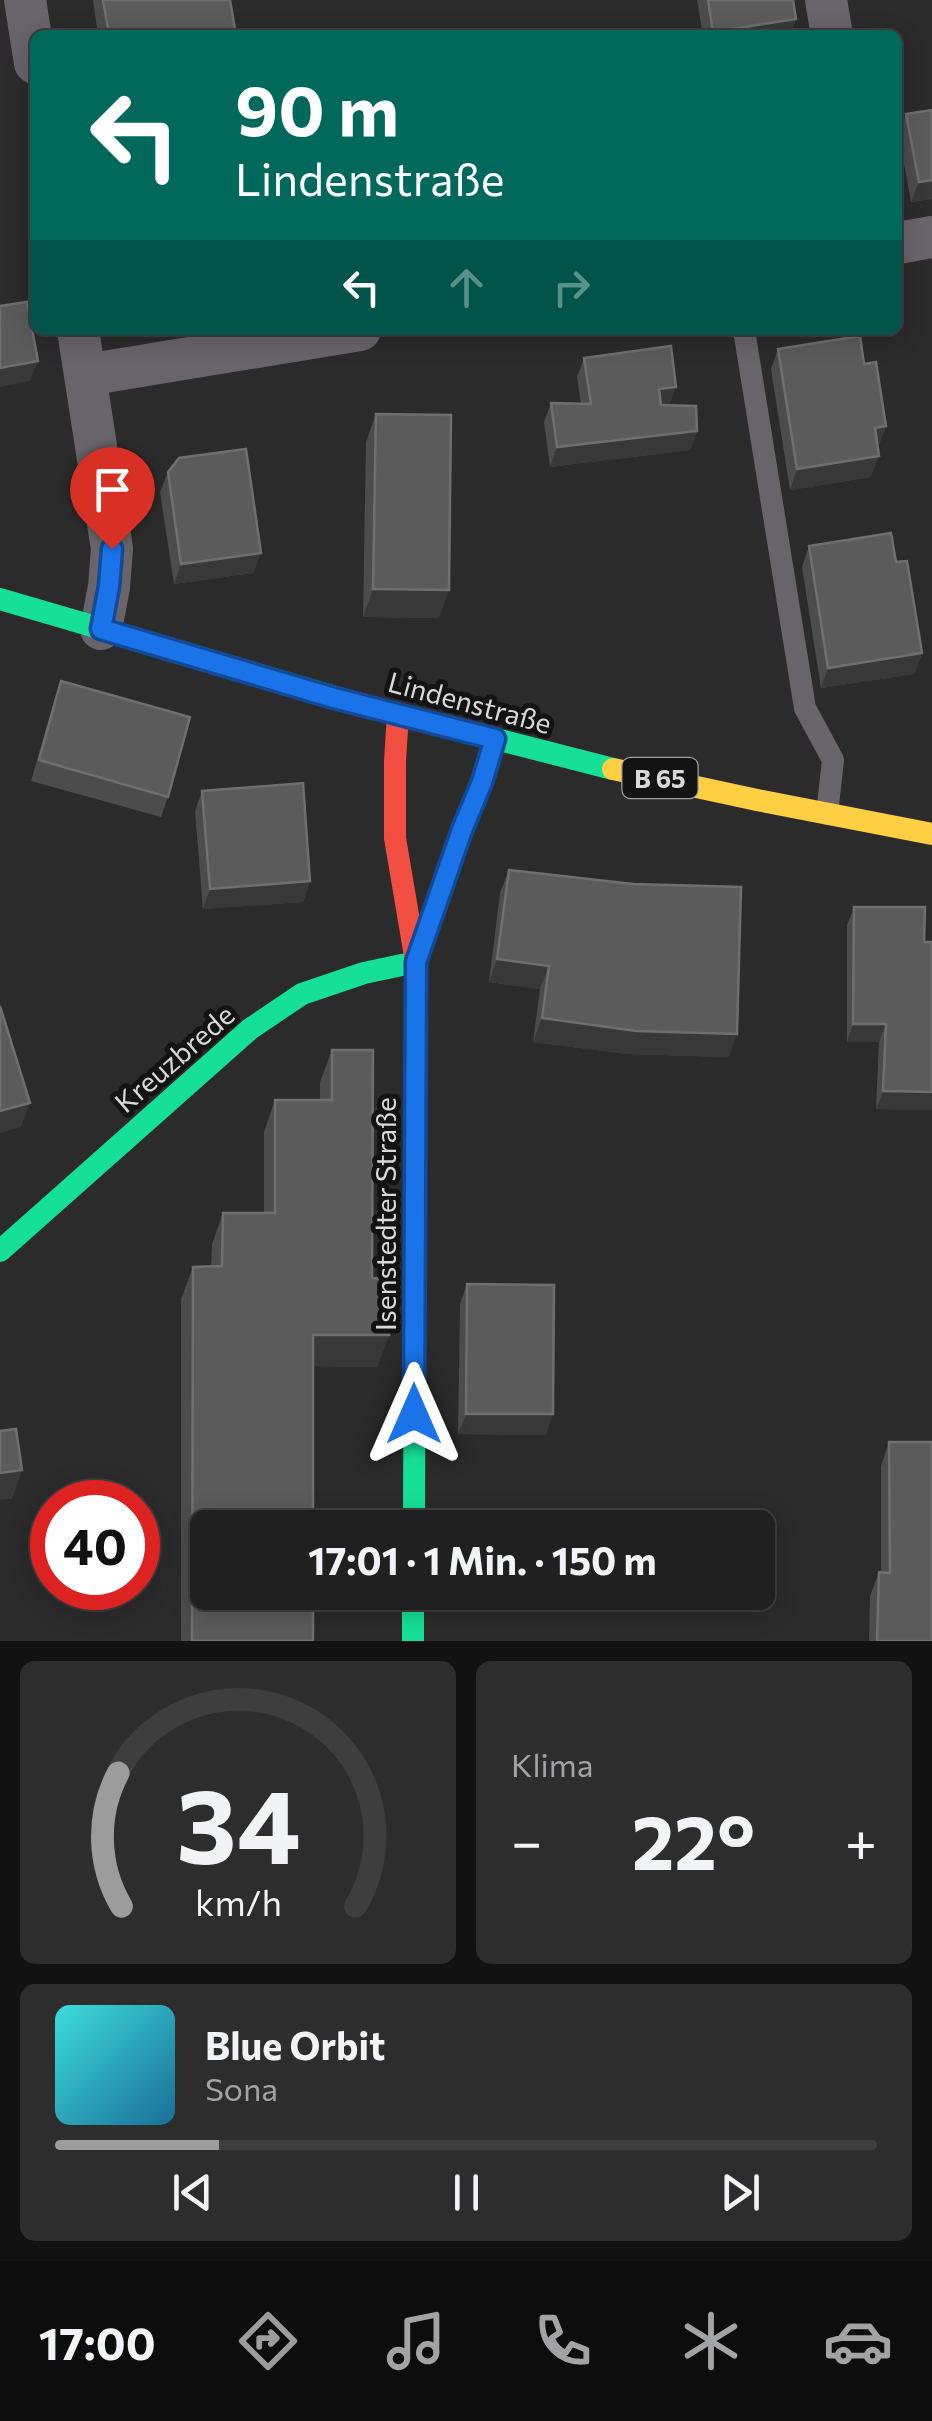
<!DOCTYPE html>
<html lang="de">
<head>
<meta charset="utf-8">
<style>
  :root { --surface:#212021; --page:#2d2d2e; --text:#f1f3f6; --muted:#a2a3a5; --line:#3e3e3f; --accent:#9d9c9d }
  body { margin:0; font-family:Commissioner,sans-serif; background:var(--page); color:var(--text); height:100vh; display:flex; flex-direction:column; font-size:38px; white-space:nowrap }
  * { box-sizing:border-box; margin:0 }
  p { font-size:32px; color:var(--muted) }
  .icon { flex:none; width:55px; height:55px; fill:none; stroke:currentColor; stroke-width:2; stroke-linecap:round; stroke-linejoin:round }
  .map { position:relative; height:1641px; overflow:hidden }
  .sheet { display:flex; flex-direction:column; gap:20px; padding:20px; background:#121212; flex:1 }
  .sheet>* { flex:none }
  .banner { position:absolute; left:30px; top:30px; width:872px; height:305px; border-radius:15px; box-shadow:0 5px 25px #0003,0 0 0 2px var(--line); background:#00695c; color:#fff; overflow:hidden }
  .speed { position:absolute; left:30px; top:1480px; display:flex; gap:20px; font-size:50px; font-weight:700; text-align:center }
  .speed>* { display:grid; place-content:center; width:130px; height:130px; border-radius:50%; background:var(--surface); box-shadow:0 5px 25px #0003,0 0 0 2px var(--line); line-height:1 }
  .speed .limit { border:15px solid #d22; background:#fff; color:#111 }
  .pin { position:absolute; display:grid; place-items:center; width:85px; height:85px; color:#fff; margin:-102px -42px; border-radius:50% 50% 50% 0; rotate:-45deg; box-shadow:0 0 10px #0007 }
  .pin .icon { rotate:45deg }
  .me { position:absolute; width:110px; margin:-55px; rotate:0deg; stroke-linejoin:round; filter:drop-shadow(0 0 8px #0008) }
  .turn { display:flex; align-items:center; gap:35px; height:210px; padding:0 40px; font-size:45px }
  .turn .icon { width:130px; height:130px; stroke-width:2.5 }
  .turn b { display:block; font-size:70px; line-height:85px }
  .lanes { display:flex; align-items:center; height:95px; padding:0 40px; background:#0003; justify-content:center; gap:50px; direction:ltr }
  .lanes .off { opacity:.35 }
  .big { font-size:75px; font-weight:700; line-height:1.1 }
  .sheet .tile { flex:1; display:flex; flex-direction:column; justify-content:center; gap:15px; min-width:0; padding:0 35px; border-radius:15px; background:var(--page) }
  .sheet .dial { align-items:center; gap:0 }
  .dial svg { height:260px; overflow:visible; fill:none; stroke:var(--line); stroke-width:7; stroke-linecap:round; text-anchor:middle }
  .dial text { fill:var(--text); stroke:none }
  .song { display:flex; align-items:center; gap:30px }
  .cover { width:120px; height:120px; border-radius:15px; background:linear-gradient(135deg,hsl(180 70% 55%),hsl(200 70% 35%)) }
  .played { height:10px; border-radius:5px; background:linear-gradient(90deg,var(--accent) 20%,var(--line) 20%) }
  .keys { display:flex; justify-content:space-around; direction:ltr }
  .heat { display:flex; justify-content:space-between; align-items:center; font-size:55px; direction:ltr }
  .sheet .tiles { flex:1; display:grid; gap:20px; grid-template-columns:1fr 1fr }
  .tile:last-child { grid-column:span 2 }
  .trip { position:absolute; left:190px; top:1510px; width:585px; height:100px; border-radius:15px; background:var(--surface); box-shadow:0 5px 25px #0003,0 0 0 2px var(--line); font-weight:700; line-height:100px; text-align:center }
  .menu { display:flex; height:160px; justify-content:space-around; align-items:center; background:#0d0d0d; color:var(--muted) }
  .menu .icon { width:70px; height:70px }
  .menu .current { color:var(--accent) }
  .menu b { font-size:45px; color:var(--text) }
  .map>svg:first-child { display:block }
</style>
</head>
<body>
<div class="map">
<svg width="932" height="1641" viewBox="0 0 932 1641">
  <rect width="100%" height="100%" fill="#2c2b2c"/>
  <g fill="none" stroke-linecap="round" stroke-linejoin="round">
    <!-- lane -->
    <polyline stroke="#69646b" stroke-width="22" points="744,330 805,708 833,760 827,814"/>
    <!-- street -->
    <g stroke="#69646b" stroke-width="42">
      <polyline points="25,0 35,63"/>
      <polyline points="826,0 832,35"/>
      <polyline points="898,243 932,237"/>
      <polyline points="78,330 112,549 109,587 101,629"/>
      <polyline points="86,375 360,330"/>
    </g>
    <!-- fast -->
    <g stroke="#16e098" stroke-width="22">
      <polyline points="0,599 363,705 613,769"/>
      <polyline points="0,1251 250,1029 302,994 364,973 416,962"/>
      <polyline points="414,1528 415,1239"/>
      <polyline points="413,1592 413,1641"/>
    </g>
    <!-- slow -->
    <polyline stroke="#ffcf43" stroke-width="22" points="613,769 757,800 932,834"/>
    <!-- jam -->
    <g stroke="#f24e42" stroke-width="22">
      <polyline points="398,714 395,761 395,838 416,962 415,1239"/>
      <polyline points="417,959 462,830 482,783 495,739"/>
    </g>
  </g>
  <!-- wall -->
  <g fill="#4c4c4c">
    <polygon points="93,0 230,0 236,35 98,35"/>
    <polygon points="697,0 793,0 796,19 790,35 703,35"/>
    <polygon points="906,114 932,199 911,202 899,135"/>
    <polygon points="778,349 864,364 886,426 878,447 871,477 790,490 771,369"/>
    <polygon points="584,358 670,405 697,431 690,450 550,467 544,422 551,403 581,404 577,377"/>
    <polygon points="376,414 439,618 363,617 366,442"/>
    <polygon points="168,472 261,553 253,573 174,584 160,492"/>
    <polygon points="809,546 896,562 922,653 914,674 821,688 802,567"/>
    <polygon points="61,681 168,797 161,817 31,781 54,701"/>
    <polygon points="202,791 310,881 303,902 203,909 195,811"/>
    <polygon points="509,870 729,1057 628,1054 533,1042 540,989 489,982 500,893"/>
    <polygon points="854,907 924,942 932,1110 876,1109 879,1042 847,1042 847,925"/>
    <polygon points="332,1050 372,1278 389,1335 377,1367 313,1366 313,1641 181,1641 181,1299 193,1267 211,1267 212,1244 223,1213 264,1213 264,1132 275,1100 320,1100 320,1082"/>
    <polygon points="467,1284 546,1435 458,1434 460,1304"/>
    <polygon points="889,1442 932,1641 869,1641 870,1596 879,1572 881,1572 881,1466"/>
  </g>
  <!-- shaded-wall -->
  <g fill="#393839">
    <polygon points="796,19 790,35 712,35 713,32"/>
    <polygon points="932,180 932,199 911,202 919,182"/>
    <polygon points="38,361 30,381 0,387 0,368"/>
    <polygon points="676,387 669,406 652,408 659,389"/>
    <polygon points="886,426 878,447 875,428"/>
    <polygon points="697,431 690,450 550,467 557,447"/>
    <polygon points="879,456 871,477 790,490 797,469"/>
    <polygon points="261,553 253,573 174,584 181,564"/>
    <polygon points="373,589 449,590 439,618 363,617"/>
    <polygon points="922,653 914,674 821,688 828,668"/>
    <polygon points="310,881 303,902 203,909 210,889"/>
    <polygon points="497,959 549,966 540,989 489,982"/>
    <polygon points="542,1018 737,1034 729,1057 628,1054 533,1042"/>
    <polygon points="853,1024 886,1024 879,1042 847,1042"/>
    <polygon points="883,1091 932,1092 932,1110 876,1109"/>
    <polygon points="30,1103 21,1127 0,1133 0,1111"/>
    <polygon points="313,1335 389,1335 377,1367 302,1366"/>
    <polygon points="466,1414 553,1414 546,1435 458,1434"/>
    <polygon points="22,1470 12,1499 0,1500 0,1473"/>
  </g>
  <!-- building -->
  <g fill="#5b5b5b" stroke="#6f6f6f" stroke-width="2.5">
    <polygon points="103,0 230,0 236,35 109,35"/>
    <polygon points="708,0 793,0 796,19 713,32"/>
    <polygon points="932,110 932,180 919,182 906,114"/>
    <polygon points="27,302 38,361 0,368 0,306"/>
    <polygon points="860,336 864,364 876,362 886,426 875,428 879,456 797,469 778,349"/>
    <polygon points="671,346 676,387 659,389 661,405 696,406 697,431 557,447 551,403 591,404 584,358"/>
    <polygon points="376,414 451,415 449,590 373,589"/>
    <polygon points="246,449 261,553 181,564 168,472 179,458"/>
    <polygon points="891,533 896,562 907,561 922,653 828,668 809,546"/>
    <polygon points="61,681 190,717 168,797 39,760"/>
    <polygon points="303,783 310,881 210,889 202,791"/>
    <polygon points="509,870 633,884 741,887 737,1034 636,1031 542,1018 549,966 497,959"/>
    <polygon points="854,907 925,907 924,942 932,942 932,1092 883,1091 886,1024 853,1024"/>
    <polygon points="0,1006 30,1103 0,1111"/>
    <polygon points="332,1050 373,1050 372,1278 389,1279 389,1335 313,1335 313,1528 208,1528 208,1592 313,1592 313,1641 192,1641 193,1267 222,1266 223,1213 275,1213 275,1100 332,1100"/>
    <polygon points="467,1284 554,1285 553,1414 466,1414"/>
    <polygon points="16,1429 22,1470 0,1473 0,1431"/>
    <polygon points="889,1442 932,1442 932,1641 877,1641 879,1572 890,1573"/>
  </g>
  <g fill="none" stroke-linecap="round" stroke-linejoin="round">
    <defs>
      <polyline id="route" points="112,549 109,586 101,629 334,698 495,739 482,782 462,830 416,962 414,1414"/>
    </defs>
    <!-- route casing -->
    <use href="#route" stroke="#114b97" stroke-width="25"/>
    <!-- route -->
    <use href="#route" stroke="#1a73e8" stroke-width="18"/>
  </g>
  <g text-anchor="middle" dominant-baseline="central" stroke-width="10" stroke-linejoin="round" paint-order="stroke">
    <!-- shield labels -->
    <rect fill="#141314" stroke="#9f9e9f" stroke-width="2.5" x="622.5" y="758" width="75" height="40" rx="8"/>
    <g font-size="25" font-weight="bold" fill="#dad9da">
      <text x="660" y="778">B 65</text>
    </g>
    <!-- street labels -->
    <g font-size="28" fill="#dad9da" stroke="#141314">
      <text transform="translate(470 702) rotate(15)">Lindenstraße</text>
      <text transform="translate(174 1058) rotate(-41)">Kreuzbrede</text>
      <text transform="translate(385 1214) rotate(-90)">Isenstedter Straße</text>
    </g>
  </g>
</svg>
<div class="speed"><div class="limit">40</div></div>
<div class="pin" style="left:112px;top:549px;background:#d93025"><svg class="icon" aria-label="arrive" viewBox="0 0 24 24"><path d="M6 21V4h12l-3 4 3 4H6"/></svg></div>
<svg class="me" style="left:414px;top:1414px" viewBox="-20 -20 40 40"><path d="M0-17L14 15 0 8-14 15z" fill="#1a73e8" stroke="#fff" stroke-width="4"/></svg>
<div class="trip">17:01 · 1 Min. · 150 m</div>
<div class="banner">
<div class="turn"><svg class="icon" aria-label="left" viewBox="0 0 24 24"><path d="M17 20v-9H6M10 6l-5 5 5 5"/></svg><div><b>90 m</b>Lindenstraße</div></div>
<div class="lanes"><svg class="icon" aria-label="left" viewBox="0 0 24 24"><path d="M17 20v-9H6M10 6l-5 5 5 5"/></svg><svg class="icon off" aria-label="ahead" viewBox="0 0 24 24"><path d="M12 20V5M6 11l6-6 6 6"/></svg><svg class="icon off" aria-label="right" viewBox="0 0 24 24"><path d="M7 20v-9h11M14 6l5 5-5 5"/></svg></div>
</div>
</div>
<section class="sheet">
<div class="tiles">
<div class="tile dial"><svg viewBox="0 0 100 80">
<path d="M14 69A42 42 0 1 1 86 69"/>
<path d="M14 69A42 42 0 0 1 13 28" stroke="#9d9c9d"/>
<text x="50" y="56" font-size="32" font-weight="700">34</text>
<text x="50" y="72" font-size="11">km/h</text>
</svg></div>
<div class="tile"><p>Klima</p>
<div class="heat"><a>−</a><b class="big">22°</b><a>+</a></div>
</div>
<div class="tile">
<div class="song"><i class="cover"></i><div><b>Blue Orbit</b><p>Sona</p></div></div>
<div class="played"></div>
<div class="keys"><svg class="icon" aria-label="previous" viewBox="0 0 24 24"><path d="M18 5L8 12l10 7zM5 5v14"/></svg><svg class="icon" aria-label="pause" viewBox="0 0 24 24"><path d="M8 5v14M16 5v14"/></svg><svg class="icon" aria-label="next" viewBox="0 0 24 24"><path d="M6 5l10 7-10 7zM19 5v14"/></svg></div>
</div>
</div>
</section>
<nav class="menu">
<b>17:00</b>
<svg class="icon current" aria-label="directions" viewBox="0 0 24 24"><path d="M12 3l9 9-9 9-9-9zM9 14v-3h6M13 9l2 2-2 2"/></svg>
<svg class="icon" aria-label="music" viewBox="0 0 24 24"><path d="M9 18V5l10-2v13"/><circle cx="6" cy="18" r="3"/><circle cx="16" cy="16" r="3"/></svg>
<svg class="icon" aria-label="phone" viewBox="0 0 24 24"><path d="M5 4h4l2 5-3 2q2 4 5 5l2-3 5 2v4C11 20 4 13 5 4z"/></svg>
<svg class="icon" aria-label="climate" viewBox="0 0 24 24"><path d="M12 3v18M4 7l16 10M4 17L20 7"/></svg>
<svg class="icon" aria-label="car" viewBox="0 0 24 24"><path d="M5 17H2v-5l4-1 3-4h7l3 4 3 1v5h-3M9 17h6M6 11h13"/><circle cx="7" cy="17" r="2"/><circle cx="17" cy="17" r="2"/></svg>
</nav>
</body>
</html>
